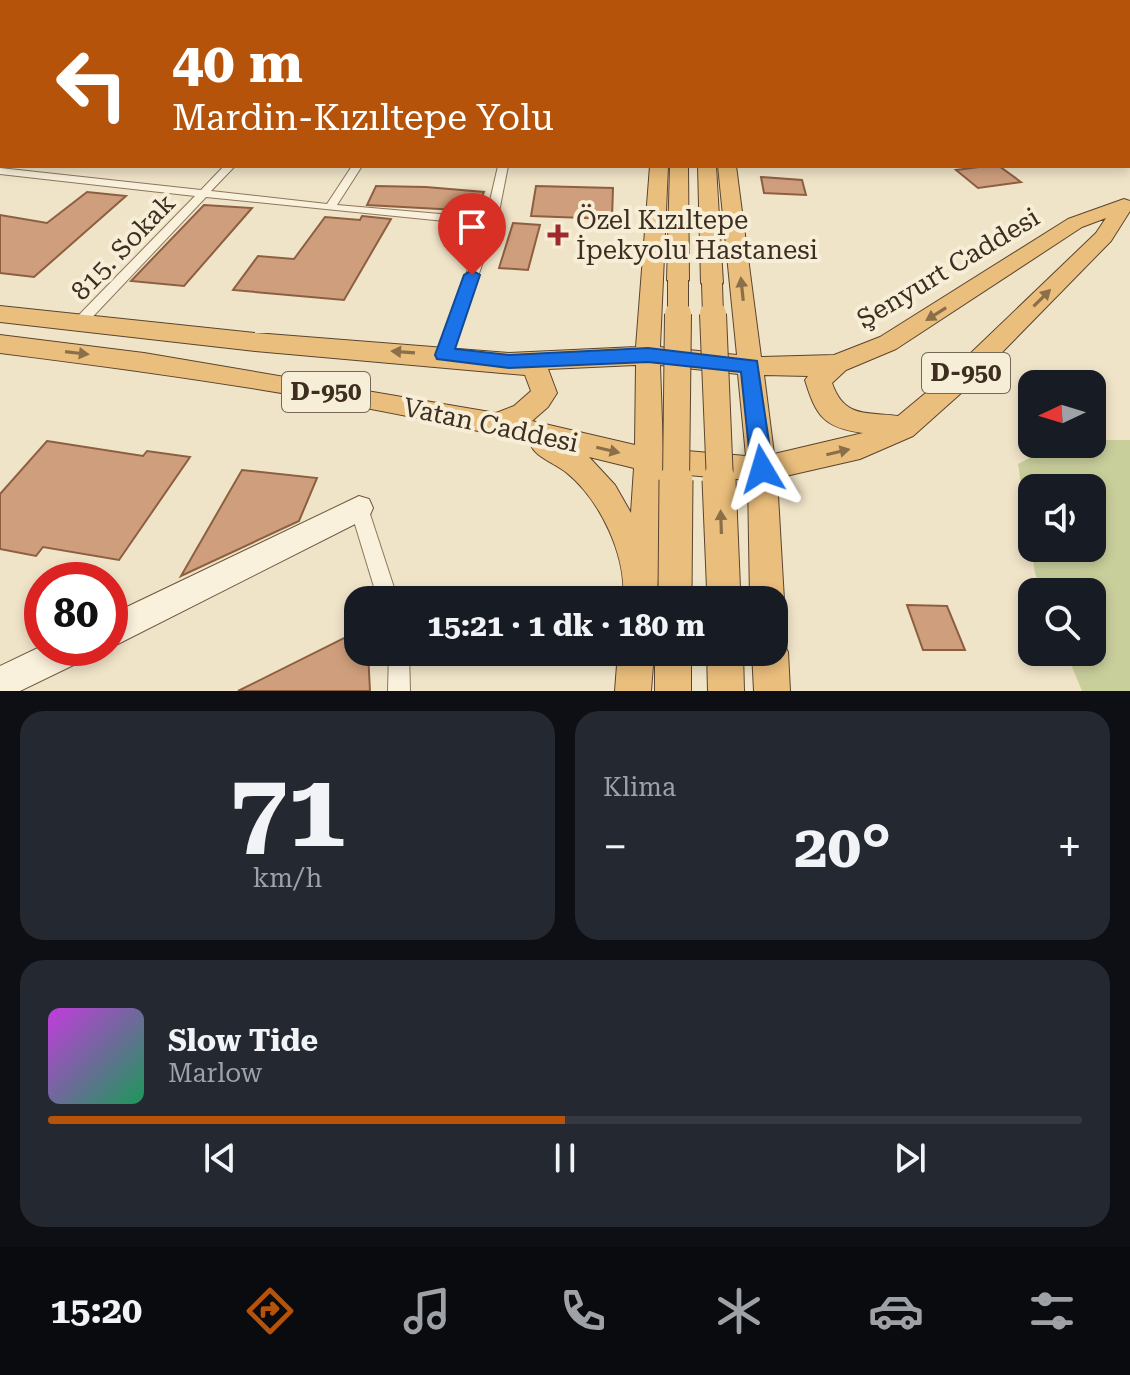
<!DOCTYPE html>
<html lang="tr">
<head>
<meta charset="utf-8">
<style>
  :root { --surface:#171b24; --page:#242831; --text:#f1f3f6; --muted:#9ea1a6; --line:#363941; --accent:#b45309 }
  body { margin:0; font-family:"Roboto Serif",serif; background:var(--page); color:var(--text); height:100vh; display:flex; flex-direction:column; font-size:30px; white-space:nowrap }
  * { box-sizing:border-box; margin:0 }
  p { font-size:26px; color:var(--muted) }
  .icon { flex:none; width:44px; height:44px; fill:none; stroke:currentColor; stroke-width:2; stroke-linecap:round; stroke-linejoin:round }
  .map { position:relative; height:691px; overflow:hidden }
  .side { display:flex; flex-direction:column; gap:20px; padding:20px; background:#0d0f14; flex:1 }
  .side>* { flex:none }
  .guide { position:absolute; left:0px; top:0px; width:1130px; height:168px; box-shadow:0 4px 12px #0003; background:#b45309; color:#fff; overflow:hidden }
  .needle { width:52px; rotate:266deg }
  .controls { position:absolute; left:1018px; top:370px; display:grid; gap:16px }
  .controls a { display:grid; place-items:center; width:88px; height:88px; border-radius:16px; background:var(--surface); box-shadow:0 4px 12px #0003; font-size:40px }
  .speed { position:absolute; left:24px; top:562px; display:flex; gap:16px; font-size:40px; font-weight:700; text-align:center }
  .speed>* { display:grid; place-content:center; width:104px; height:104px; border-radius:50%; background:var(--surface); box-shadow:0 4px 12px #0003; line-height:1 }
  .speed .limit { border:12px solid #d22; background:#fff; color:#111 }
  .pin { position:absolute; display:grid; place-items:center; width:68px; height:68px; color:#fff; margin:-82px -34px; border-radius:50% 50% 50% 0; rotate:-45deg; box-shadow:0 0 8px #0007 }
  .pin .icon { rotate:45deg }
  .me { position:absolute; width:88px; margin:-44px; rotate:353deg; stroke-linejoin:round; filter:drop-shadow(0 0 6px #0008) }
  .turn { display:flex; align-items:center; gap:28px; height:168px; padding:0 40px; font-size:36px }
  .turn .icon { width:104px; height:104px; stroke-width:2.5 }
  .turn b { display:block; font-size:56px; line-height:68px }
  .big { font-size:60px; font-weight:700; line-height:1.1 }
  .side .card { flex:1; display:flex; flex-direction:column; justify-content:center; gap:12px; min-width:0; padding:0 28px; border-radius:24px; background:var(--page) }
  .side .dial { align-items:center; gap:0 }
  .dial b { font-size:104px; line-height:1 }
  .song { display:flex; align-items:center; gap:24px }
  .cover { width:96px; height:96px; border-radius:12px; background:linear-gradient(135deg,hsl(290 70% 55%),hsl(150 70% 35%)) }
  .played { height:8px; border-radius:4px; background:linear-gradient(90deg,var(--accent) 50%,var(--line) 50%) }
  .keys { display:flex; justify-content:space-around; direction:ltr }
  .heat { display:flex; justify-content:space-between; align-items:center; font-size:44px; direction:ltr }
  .side .tiles { flex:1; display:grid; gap:20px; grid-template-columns:1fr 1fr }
  .card:last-child { grid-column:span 2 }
  .trip { position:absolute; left:344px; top:586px; width:444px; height:80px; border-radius:24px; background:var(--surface); box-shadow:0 4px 12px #0003; font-weight:700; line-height:80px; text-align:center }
  .dock { display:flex; height:128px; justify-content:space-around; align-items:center; background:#090b0e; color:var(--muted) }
  .dock .icon { width:56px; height:56px }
  .dock .selected { color:var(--accent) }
  .dock b { font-size:36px; color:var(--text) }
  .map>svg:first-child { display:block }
</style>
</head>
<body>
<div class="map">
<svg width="1130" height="691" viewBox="0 0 1130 691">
  <rect width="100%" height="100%" fill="#f0e4c8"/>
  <!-- green -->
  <path fill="#c9cf9b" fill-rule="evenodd" d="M1092 440H1130V691H1082L1066 652H1092V592H1042L1035 573 1018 464 1056 444H1092ZM1032 488H1092V548H1032Z"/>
  <!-- building -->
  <g fill="#cf9f7d" stroke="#8d5f41" stroke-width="2">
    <polygon points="987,166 999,166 1021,182 978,188 956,170"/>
    <polygon points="761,177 802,180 806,195 764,193"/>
    <polygon points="376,186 426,187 484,192 476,211 367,205"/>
    <polygon points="536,186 613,188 612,219 531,216"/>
    <polygon points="87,192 126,196 34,277 0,273 0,215 47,223"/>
    <polygon points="204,205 252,208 184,286 131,281"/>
    <polygon points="362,216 391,219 344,300 233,290 258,256 294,259 325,217 360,220"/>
    <polygon points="513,223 540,225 528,270 499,268"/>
    <polygon points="47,441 143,456 147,451 190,457 119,560 43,547 36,556 0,549 0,494"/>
    <polygon points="242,470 317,478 299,521 181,576"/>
    <polygon points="907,605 947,606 965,650 923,650"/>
    <polygon points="358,631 358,652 368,652 370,691 238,691"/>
  </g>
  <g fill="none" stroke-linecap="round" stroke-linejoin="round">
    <defs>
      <g id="minor">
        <polygon points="781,0 787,0 788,2 782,2"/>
        <polygon points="0,20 2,20 0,25"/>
        <rect x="1128" y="48" width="2" height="4"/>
        <rect x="0" y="51" width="2" height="4"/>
        <rect x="0" y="66" width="2" height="4"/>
        <rect x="0" y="97" width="2" height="6"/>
        <polygon points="1128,146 1130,147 1130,154 1128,153"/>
        <polygon points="224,166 235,166 211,191 327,204 352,166 362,166 337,205 486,218 498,166 508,166 497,222 449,359 444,360 437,355 484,225 206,197 84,326 79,328 72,323 74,320 195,196 0,174 0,168 201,190"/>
        <polygon points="359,500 365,502 368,508 398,600 378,600 350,508 353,502"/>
        <polygon points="389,652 409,652 410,691 388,691"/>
      </g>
      <polygon id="tertiary" points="2,126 2,134 0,135 0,127"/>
      <g id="secondary">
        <polygon points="359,496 369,499 373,508 369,517 110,648 110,615"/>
        <polygon points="42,646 91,648 86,659 20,691 0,691 0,666"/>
      </g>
      <g id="trunk">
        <rect x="666" y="0" width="12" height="2"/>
        <polygon points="696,0 708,0 709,2 697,2"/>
        <path d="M650 166H668L660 347 737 355 718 166H736L761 357 834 355 880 337 1068 219 1124 199 1130 201V211L1111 241 969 386 913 436 860 459 777 478 784 600 779 612 774 614V600H750L748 480 663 473 657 600H623C627 557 601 501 567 473 555 463 534 457 530 443 356 401 177 375 0 353V335L144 353 496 413 514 406 531 391 525 375 255 351 0 322V306L255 333 509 353 636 347ZM1106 218 1096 233 951 372 898 416C866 412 844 418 832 383L846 370 896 349 1082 227ZM636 365 635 445 532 421 548 407 557 393 548 369ZM660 365 738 374 746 456 663 449ZM764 375 808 376 805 380C816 416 824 428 863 433L774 454ZM589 457 634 468 631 513 615 485Z"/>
        <polygon points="670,166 688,166 689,280 686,285 670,285 667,280"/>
        <polygon points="698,166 716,166 723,283 720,288 704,288 701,283"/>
        <polygon points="774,636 782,640 788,652 790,691 754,691 752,652 774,652"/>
        <polygon points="618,652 654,652 651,691 615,691"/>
        <rect x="655" y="652" width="36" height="39"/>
        <polygon points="707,652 743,652 744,691 708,691"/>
      </g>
    </defs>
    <!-- minor casing -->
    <use href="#minor" stroke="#8d765c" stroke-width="2"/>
    <!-- tertiary casing -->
    <use href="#tertiary" stroke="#8d765c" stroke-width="2"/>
    <!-- secondary casing -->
    <use href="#secondary" stroke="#6f573f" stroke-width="2"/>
    <!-- trunk casing -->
    <use href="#trunk" stroke="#5b4430" stroke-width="2"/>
    <!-- minor -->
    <use href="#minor" fill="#faf1dc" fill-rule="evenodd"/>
    <!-- tertiary -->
    <use href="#tertiary" fill="#faf1dc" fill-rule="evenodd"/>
    <!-- secondary -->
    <use href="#secondary" fill="#faf1dc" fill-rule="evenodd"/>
    <!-- trunk -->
    <use href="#trunk" fill="#eabe7c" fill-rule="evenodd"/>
    <defs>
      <g id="trunk-bridge-far2">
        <polyline points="712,283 713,316"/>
        <polyline points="678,316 678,280"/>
      </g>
      <g id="trunk-bridge-far1">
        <polyline points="713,314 720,482"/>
        <polyline points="676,482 678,314"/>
      </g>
      <g id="trunk-bridge">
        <polyline points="719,480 724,600"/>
        <polyline points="675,594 676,480"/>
      </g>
    </defs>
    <!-- trunk-bridge-far2 casing -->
    <use href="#trunk-bridge-far2" stroke="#5b4430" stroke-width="22" stroke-linecap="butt"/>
    <!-- trunk-bridge-far1 casing -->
    <use href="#trunk-bridge-far1" stroke="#5b4430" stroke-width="28" stroke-linecap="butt"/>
    <!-- trunk-bridge casing -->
    <use href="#trunk-bridge" stroke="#5b4430" stroke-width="35" stroke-linecap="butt"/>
    <!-- trunk-bridge-far2 -->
    <use href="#trunk-bridge-far2" stroke="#eabe7c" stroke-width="20"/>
    <!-- trunk-bridge-far1 -->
    <use href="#trunk-bridge-far1" stroke="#eabe7c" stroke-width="26"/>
    <!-- trunk-bridge -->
    <use href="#trunk-bridge" stroke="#eabe7c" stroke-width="33"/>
  </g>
  <!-- one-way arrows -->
  <defs><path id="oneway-solid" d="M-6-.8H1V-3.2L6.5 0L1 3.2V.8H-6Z" transform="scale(2)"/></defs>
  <g fill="#8b6f49">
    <use href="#oneway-solid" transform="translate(742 289) rotate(-96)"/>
    <use href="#oneway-solid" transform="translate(1042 298) rotate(-45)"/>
    <use href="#oneway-solid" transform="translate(936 314) rotate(148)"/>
    <use href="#oneway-solid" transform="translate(403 352) rotate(-176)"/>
    <use href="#oneway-solid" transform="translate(77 353) rotate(7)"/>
    <use href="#oneway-solid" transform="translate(608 450) rotate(13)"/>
    <use href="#oneway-solid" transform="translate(838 452) rotate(-13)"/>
    <use href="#oneway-solid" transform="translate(721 522) rotate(-92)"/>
  </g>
  <!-- route -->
  <polygon fill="#1a73e8" stroke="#114b97" stroke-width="2" points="472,270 480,275 455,349 509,355 648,348 757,361 773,469 769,476 762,478 754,476 751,469 741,372 648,362 509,368 437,359 435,355 464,275"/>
  <!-- markers -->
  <path fill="#9e2a2b" stroke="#f7eed8" stroke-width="3" d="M554 223h8v8h8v8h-8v8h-8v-8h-8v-8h8z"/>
  <g text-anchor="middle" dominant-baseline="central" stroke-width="8" stroke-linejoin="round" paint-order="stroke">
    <!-- shield labels -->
    <g fill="#f7eed8" stroke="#756857" stroke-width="2">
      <rect x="922" y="353" width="88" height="40" rx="6"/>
      <rect x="282" y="372" width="88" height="40" rx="6"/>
    </g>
    <g font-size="24" font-weight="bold" fill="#3d2e20">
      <text x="966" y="373">D-950</text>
      <text x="326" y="392">D-950</text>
    </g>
    <!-- poi labels -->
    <g font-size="26" fill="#3d2e20" stroke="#f7eed8" text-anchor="start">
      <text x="576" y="220">Özel Kızıltepe<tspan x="576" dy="30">İpekyolu Hastanesi</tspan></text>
    </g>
    <!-- street labels -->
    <g font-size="26" fill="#3d2e20" stroke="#f7eed8">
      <text transform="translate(123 247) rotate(-46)">815. Sokak</text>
      <text transform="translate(948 268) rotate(-31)">Şenyurt Caddesi</text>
      <text transform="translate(491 425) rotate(12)">Vatan Caddesi</text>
    </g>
  </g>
</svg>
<div class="controls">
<a><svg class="needle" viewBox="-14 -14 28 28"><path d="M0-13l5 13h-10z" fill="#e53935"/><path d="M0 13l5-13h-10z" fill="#9ea1a6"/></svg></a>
<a><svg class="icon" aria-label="sound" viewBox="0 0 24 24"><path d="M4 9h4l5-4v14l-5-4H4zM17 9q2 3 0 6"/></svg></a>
<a><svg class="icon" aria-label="search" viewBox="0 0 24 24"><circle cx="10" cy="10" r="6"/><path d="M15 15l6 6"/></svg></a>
</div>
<div class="speed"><div class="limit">80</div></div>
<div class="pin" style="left:472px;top:275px;background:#d93025"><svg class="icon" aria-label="arrive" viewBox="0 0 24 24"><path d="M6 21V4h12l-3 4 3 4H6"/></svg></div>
<svg class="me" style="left:762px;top:469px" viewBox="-20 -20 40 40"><path d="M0-17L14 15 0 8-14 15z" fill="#1a73e8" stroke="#fff" stroke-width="4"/></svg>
<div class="trip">15:21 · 1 dk · 180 m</div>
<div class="guide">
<div class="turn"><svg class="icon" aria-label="left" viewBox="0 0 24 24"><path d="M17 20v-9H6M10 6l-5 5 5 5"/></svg><div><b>40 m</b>Mardin-Kızıltepe Yolu</div></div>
</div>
</div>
<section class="side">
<div class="tiles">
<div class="card dial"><b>71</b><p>km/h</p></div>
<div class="card"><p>Klima</p>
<div class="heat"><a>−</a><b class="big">20°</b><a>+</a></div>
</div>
<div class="card">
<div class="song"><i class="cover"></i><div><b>Slow Tide</b><p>Marlow</p></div></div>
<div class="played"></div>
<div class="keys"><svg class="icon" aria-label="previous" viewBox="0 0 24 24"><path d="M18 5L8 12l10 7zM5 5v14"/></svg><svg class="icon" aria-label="pause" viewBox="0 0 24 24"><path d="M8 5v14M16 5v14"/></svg><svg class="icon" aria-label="next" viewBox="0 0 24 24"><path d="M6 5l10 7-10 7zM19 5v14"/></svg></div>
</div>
</div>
</section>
<nav class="dock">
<b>15:20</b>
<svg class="icon selected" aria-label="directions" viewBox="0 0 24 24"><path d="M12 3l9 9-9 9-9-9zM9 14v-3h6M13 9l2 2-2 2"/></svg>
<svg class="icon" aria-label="music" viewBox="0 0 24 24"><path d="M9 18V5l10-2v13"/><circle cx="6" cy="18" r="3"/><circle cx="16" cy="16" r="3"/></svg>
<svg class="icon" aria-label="phone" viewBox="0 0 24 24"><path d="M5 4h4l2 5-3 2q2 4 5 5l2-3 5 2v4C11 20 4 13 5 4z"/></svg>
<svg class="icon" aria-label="climate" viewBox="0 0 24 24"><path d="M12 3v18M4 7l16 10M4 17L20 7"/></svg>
<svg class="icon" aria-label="car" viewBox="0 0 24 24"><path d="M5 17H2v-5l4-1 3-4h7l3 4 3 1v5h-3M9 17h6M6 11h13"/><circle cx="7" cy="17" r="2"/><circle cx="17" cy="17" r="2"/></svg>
<svg class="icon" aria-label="filters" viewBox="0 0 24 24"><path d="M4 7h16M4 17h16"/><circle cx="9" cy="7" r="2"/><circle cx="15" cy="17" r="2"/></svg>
</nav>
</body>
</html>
